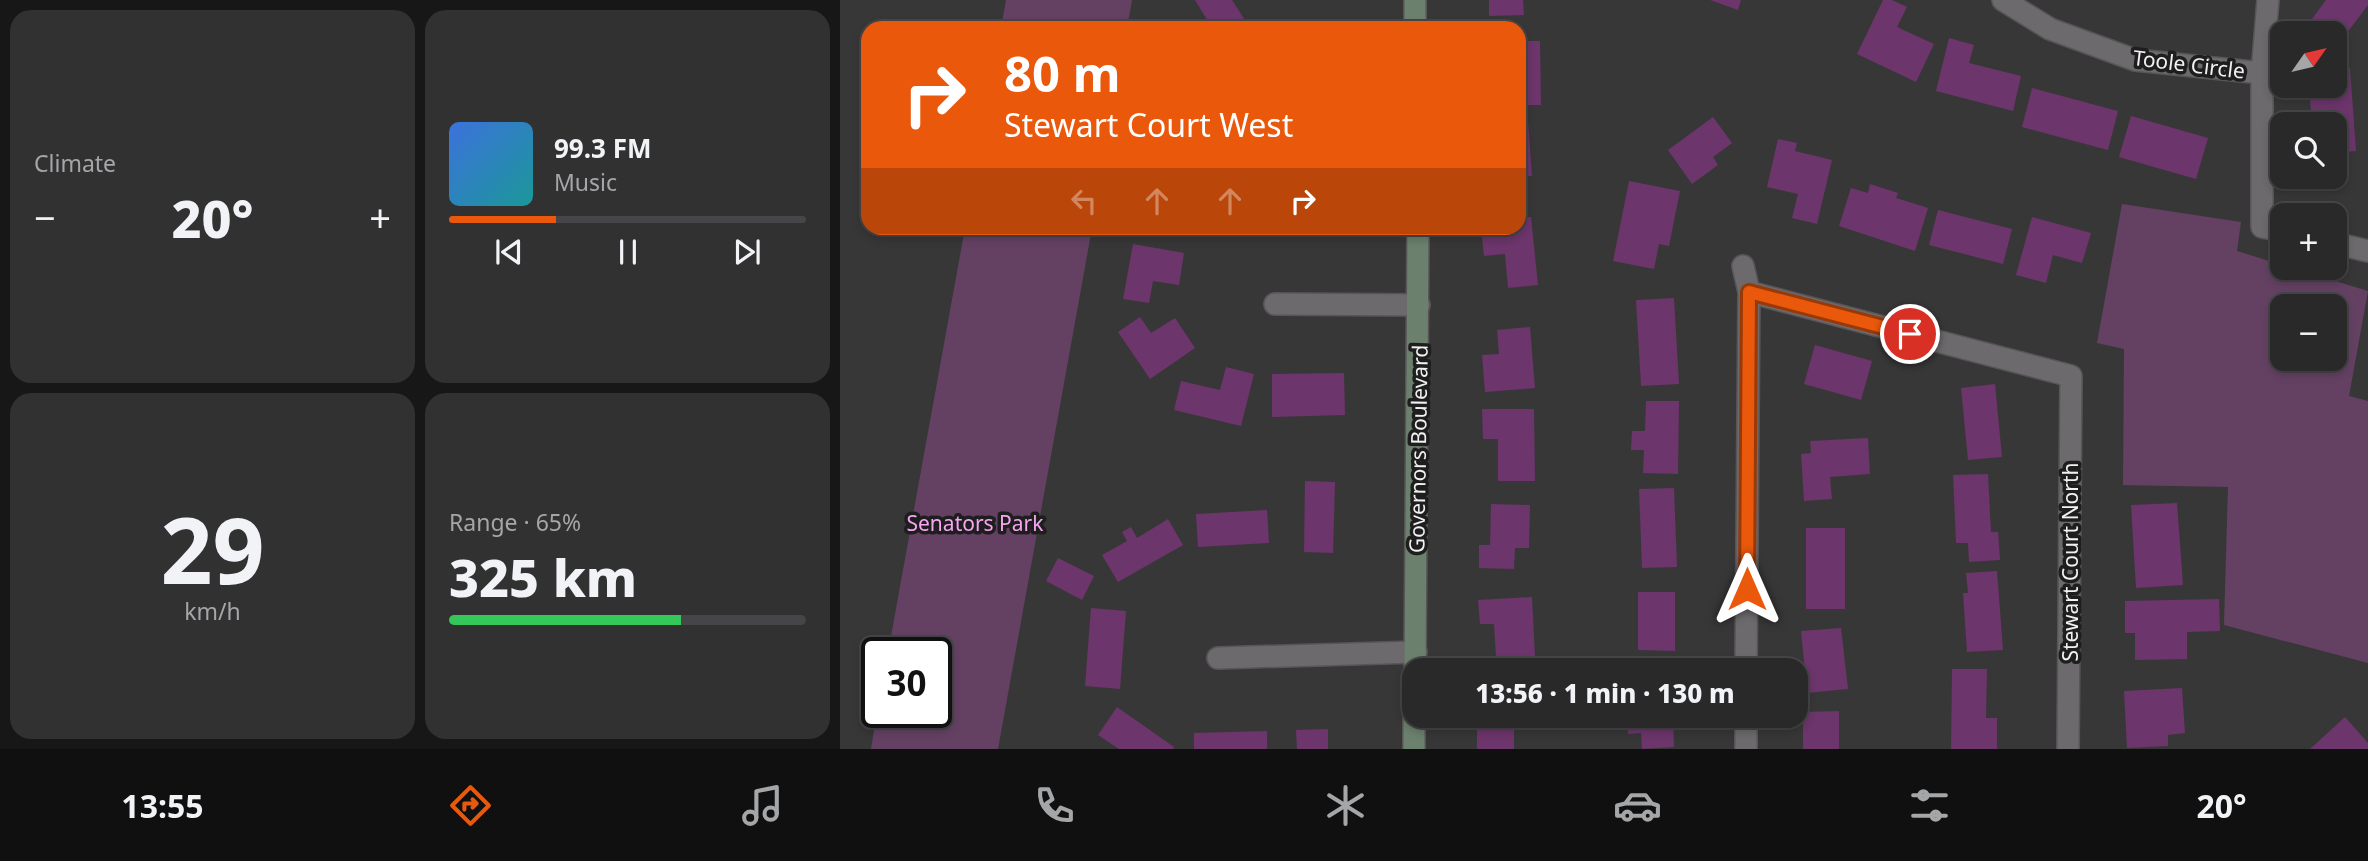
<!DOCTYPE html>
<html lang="en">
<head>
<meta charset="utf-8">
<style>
  :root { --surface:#2a292a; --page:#323132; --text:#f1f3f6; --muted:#a5a6a8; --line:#464547; --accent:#ea580c }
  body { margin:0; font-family:"Noto Sans",sans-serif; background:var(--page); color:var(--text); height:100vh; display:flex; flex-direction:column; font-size:26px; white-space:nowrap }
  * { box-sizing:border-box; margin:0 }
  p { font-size:23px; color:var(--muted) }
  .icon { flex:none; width:38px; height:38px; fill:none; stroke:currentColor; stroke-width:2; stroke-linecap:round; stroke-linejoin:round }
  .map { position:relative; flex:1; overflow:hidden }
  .panel { display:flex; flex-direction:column; gap:10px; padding:10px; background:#171717; width:840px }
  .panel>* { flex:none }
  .hud { position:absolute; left:21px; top:21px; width:665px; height:214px; border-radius:21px; box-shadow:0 4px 10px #0003,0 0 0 2px var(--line); background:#ea580c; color:#fff; overflow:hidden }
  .needle { width:46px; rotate:56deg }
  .controls { position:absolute; left:1430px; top:21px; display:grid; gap:14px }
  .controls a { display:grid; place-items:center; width:77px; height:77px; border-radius:14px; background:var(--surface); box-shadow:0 4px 10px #0003,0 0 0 2px var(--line); font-size:35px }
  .speed { position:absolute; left:21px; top:637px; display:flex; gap:14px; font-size:35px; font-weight:700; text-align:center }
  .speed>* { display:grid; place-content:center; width:91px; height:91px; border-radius:50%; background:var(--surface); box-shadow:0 4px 10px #0003,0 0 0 2px var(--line); line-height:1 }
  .speed .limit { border:4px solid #111; border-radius:10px; background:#fff; color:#111 }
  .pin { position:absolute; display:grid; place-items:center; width:60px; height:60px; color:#fff; margin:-30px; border:4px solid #fff; border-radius:50%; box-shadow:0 2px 7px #0007 }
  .me { position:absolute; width:77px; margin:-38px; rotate:0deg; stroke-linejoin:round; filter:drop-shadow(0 0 5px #0008) }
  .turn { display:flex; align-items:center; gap:24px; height:147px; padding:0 28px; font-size:32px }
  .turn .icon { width:91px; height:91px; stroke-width:2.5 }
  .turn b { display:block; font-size:49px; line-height:60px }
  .lanes { display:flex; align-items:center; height:66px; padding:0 28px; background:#0003; justify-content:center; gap:35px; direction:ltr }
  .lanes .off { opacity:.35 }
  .big { font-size:52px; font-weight:800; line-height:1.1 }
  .panel .tile { flex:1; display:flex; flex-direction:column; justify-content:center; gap:10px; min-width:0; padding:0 24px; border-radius:21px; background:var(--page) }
  .panel .dial { align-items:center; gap:0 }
  .dial b { font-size:91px; line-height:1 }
  .song { display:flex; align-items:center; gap:21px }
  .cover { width:84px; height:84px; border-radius:10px; background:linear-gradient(135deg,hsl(220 70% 55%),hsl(180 70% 35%)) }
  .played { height:7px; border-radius:4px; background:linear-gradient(90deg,var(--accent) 30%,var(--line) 30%) }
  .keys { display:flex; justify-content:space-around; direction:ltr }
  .heat { display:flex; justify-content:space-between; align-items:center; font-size:38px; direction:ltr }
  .charge { height:10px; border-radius:5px; background:linear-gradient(90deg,#34c759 65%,var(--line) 0) }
  .panel .tiles { flex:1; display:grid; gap:10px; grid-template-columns:repeat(2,1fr) }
  .trip { position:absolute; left:562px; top:658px; width:406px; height:70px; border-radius:21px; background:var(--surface); box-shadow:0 4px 10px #0003,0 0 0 2px var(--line); font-weight:800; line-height:70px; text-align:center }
  .tabs { display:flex; height:112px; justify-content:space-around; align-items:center; background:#111011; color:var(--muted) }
  .tabs .icon { width:49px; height:49px }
  .tabs .active { color:var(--accent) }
  .tabs b { font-size:32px; color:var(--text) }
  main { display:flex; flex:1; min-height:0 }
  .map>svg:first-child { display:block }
</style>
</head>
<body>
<main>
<section class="panel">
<div class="tiles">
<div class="tile"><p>Climate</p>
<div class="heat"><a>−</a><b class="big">20°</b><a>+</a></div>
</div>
<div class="tile">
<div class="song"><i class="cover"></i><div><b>99.3 FM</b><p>Music</p></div></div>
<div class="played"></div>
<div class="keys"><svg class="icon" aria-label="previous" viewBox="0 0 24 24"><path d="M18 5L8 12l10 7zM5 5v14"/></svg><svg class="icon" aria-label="pause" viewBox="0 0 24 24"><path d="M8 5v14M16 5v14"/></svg><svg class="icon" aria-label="next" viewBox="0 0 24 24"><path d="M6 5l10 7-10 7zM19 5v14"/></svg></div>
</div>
<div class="tile dial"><b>29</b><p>km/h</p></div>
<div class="tile"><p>Range · 65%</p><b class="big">325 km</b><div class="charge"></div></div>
</div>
</section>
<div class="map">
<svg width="1528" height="749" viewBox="0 0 1528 749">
  <rect width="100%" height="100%" fill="#383738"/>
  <!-- green -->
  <g fill="#644163" fill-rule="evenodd">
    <polygon points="166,0 292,0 287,28 161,28"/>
    <path d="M1282 204 1401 222 1397 251 1442 265V268H1453L1528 291 1509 396 1528 401V663L1384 625 1388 487 1283 485 1284 349 1257 343ZM1442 306H1494V359H1442Z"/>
    <polygon points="125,228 252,228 158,749 31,749 37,712 96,712 96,653 48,653"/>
  </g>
  <!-- building -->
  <g fill="#6c356b">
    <polygon points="355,0 392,0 410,28 372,28"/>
    <polygon points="649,0 683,0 684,15 649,16"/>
    <polygon points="870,0 901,0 898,10"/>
    <polygon points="1043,0 1052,0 1067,7 1057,27 1094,44 1076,82 1017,54"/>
    <polygon points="1486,0 1528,0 1528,5 1494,50 1494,33 1475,33 1466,27"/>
    <polygon points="1109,38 1134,45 1129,63 1181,76 1173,111 1096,91"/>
    <polygon points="679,41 700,41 701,105 679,105"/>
    <polygon points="1510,68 1516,151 1494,153 1494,124 1472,124 1469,86 1494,86 1494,69"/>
    <polygon points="1192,88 1278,111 1268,150 1182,127"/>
    <polygon points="1291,116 1368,138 1356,179 1279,157"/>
    <polygon points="873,117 892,143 873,157 878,165 852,184 828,150"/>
    <polygon points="679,122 688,122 692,176 679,177"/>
    <polygon points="938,139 957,143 955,151 992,160 977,224 952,218 958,194 927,187"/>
    <polygon points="789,181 840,191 829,246 819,244 814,269 773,261"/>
    <polygon points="1030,184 1058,193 1056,198 1088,208 1075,251 999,226 1011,188 1028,193"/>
    <polygon points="1098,210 1172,229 1163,264 1089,245"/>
    <polygon points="691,217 698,285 668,288 665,254 644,256 641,228 679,228 679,218"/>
    <polygon points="1192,217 1251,233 1242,263 1213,255 1206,283 1176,275"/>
    <polygon points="293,244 344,253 339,285 313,281 309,303 283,299"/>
    <polygon points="834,298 839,384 801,386 796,300"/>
    <polygon points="300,317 311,333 335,318 355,348 310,379 278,332"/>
    <polygon points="690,327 695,388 645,392 642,355 659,354 657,330"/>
    <polygon points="975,345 1032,361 1021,400 964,384"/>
    <polygon points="386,367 414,374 401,426 334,410 341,381 380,390"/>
    <polygon points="504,373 505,415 432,417 432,374"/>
    <polygon points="1155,384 1162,457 1128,460 1121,388"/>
    <polygon points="806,401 839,401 838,474 803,473 804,450 791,450 792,431 805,431"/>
    <polygon points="642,409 694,409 695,481 658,481 658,439 643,439"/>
    <polygon points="1028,438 1030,474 990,477 992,499 964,501 961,454 971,453 970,441"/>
    <polygon points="1148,474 1151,532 1158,532 1160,560 1129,562 1128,543 1116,543 1113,475"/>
    <polygon points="465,481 495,482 493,553 464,552"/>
    <polygon points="834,488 837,567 802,568 799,489"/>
    <polygon points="1337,503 1343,585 1296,588 1291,505"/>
    <polygon points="651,504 690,505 689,548 675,548 674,569 639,568 639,545 650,545"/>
    <polygon points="427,510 429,543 358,547 356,514"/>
    <polygon points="328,519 343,545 278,582 262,555 287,541 282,532 291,527 297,538"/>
    <rect x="966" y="528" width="39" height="81"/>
    <polygon points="218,558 254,576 242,600 206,581"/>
    <polygon points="1157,571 1163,650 1127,652 1123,593 1128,593 1126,573"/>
    <polygon points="798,592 835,592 835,651 798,650"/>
    <polygon points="692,597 695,657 656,658 654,624 640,624 638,600"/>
    <polygon points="1379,599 1380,631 1347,632 1347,659 1295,660 1295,633 1285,633 1285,601"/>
    <polygon points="251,608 286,611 280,689 245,686"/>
    <polygon points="1001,628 1008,689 967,693 961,631"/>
    <polygon points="1112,669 1147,669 1146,718 1157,718 1157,749 1111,749"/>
    <polygon points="1342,688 1345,733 1328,735 1328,746 1287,748 1284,691"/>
    <polygon points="277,707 334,747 333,749 279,749 258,735"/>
    <polygon points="999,711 999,749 963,749 963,712"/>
    <rect x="637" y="716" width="37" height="33"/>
    <polygon points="787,716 833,716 834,747 802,749 801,733 788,734"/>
    <polygon points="1505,717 1528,743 1528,749 1470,749"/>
    <polygon points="488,729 488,749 457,749 456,730"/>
    <polygon points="427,731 427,749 354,749 354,733"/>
  </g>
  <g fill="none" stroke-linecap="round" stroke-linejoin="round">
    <defs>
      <g id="street">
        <polyline points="1163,0 1210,29 1295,60 1422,73"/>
        <polyline points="1428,0 1422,73 1422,227 1442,231"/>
        <polyline points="1494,243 1528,251"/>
        <polyline points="903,266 909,292 906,670"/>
        <polyline points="909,292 1231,376 1228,749"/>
        <polyline points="435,304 579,305"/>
        <polyline points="378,658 576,652"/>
        <polyline points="906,749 906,716"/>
      </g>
      <g id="secondary">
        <polyline points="575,0 575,28"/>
        <polyline points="575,670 578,228"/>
        <polyline points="574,749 574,716"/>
      </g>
    </defs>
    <!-- street casing -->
    <use href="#street" stroke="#575557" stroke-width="24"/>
    <!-- secondary casing -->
    <use href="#secondary" stroke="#575557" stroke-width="24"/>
    <!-- street -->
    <use href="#street" stroke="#6c6a6c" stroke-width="21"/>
    <!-- secondary -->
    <use href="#secondary" stroke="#6b806d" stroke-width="21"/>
  </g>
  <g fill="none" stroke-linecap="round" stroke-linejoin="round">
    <defs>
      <polyline id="route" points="907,589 909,292 1070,334"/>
    </defs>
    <!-- route casing -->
    <use href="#route" stroke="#983908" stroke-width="18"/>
    <!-- route -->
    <use href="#route" stroke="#ea580c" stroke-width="12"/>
  </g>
  <g text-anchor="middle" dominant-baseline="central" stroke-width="7" stroke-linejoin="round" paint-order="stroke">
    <!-- street labels -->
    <g font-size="21" fill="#f2f1f2" stroke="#1f1e1f">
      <text transform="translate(1349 64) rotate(7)">Toole Circle</text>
      <text transform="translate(578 449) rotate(-89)">Governors Boulevard</text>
      <text transform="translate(1230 562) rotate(-90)">Stewart Court North</text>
    </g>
    <!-- park labels -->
    <g font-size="21" fill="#f6a5f3" stroke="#1f1e1f">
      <text x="135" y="523">Senators Park</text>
    </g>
  </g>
</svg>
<div class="controls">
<a><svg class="needle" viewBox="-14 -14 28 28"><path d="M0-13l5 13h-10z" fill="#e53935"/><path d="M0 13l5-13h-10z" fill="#a5a6a8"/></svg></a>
<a><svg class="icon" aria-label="search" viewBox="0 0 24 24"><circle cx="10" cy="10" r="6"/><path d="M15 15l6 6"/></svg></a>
<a>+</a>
<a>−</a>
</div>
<div class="speed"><div class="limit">30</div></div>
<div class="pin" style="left:1070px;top:334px;background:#d93025"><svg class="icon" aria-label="arrive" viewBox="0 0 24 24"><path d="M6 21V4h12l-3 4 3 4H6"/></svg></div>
<svg class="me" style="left:907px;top:589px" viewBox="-20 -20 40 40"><path d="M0-17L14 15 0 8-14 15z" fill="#ea580c" stroke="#fff" stroke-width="4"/></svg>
<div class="trip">13:56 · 1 min · 130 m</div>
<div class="hud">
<div class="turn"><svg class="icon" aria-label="right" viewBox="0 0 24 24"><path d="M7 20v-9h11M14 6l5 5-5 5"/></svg><div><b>80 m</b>Stewart Court West</div></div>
<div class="lanes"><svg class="icon off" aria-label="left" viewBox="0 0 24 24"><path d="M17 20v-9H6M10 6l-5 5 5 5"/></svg><svg class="icon off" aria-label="ahead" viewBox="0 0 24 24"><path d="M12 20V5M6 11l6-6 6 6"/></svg><svg class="icon off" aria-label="ahead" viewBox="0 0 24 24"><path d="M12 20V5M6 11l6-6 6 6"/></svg><svg class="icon" aria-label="right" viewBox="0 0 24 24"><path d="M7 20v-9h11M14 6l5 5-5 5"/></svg></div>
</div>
</div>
</main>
<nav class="tabs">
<b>13:55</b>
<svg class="icon active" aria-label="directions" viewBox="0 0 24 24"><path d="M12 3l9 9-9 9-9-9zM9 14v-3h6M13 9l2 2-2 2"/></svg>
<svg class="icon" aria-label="music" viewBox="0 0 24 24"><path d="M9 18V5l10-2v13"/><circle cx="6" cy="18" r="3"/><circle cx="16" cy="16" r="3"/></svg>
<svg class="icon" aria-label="phone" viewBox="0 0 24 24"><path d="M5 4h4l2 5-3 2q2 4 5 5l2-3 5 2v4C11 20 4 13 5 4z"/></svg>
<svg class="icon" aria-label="climate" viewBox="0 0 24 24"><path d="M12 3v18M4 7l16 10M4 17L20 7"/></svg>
<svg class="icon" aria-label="car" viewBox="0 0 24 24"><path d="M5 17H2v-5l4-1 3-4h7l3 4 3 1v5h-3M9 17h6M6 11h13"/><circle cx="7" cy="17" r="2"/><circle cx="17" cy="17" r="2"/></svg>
<svg class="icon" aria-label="filters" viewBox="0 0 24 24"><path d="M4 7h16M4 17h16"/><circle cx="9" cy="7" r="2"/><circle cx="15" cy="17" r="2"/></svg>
<b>20°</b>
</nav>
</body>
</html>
